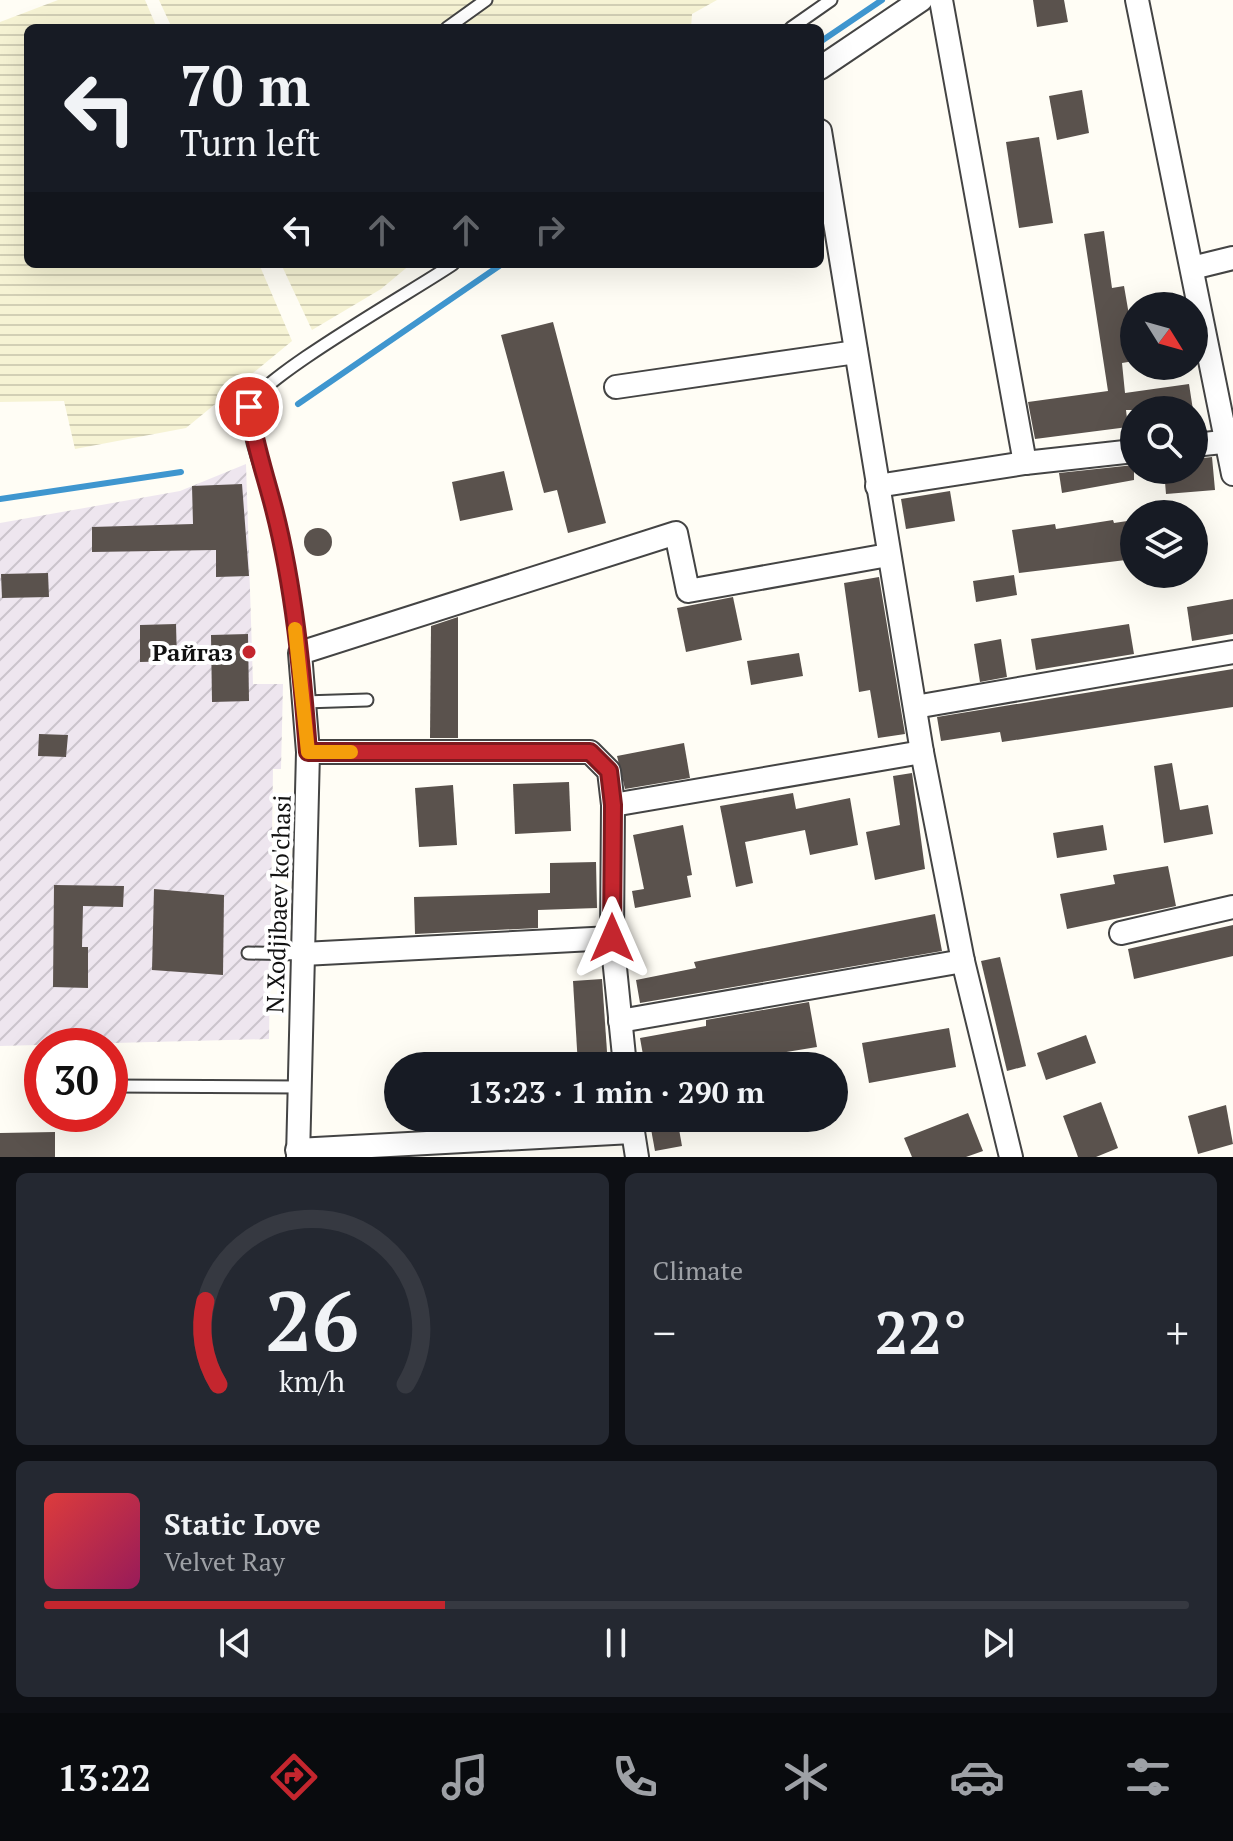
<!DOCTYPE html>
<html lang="en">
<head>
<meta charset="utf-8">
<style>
  :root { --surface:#171b24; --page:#242831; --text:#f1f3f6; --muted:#9ea1a6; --line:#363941; --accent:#c4262e }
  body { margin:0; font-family:"PT Serif",serif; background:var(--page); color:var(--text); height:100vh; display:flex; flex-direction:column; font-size:30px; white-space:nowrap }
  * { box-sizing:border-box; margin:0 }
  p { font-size:26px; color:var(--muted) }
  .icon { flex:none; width:44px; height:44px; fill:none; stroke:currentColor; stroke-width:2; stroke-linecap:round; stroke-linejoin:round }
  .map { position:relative; height:1157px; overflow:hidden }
  .details { display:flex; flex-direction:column; gap:16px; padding:16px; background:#0d0f14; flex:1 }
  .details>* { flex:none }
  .banner { position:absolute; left:24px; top:24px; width:800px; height:244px; border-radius:12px; box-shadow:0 8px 32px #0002; background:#171b24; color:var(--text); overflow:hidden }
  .needle { width:52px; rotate:127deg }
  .fabs { position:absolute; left:1120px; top:292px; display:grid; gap:16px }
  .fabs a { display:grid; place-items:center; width:88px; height:88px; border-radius:50%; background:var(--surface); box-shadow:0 8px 32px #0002; font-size:40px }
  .speed { position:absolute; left:24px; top:1028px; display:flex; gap:16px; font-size:40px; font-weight:700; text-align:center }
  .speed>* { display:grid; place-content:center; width:104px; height:104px; border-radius:50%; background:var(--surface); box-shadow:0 8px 32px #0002; line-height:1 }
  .speed .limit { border:12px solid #d22; background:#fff; color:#111 }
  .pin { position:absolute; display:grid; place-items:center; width:68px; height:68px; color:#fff; margin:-34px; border:4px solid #fff; border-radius:50%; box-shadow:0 2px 8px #0007 }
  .me { position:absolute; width:88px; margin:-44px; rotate:0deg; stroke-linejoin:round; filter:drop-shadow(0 0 6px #0008) }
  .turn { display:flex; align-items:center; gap:28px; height:168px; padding:0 24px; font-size:36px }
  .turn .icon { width:104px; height:104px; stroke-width:2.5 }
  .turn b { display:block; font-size:56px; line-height:68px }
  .lanes { display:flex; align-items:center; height:76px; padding:0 24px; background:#0003; justify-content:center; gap:40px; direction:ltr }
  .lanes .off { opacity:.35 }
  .big { font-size:60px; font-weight:700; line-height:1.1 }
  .details .widget { flex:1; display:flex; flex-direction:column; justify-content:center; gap:12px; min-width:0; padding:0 28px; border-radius:12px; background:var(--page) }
  .details .dial { align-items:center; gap:0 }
  .dial svg { height:208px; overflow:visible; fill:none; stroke:var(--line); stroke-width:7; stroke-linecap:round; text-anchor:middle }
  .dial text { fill:var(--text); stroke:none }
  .song { display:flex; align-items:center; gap:24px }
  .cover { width:96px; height:96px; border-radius:12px; background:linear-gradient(135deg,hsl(0 70% 55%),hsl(330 70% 35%)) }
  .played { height:8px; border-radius:4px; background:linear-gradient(90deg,var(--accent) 35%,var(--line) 35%) }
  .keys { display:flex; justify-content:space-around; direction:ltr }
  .heat { display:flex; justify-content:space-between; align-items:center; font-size:44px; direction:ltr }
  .details .tiles { flex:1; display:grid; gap:16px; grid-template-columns:1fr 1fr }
  .widget:last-child { grid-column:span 2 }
  .trip { position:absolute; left:384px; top:1052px; width:464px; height:80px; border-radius:40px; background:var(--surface); box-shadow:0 8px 32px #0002; font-weight:700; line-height:80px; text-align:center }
  .menu { display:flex; height:128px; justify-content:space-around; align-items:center; background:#090b0e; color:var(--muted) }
  .menu .icon { width:56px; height:56px }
  .menu .on { color:var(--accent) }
  .menu b { font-size:36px; color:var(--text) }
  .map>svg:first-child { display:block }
</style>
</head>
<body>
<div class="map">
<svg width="1233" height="1157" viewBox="0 0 1233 1157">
  <defs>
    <pattern id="industrial-furrows" width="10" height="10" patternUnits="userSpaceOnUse" patternTransform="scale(2)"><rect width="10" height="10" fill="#eee6ef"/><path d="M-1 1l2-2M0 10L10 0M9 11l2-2" fill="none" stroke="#cbc4cc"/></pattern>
    <pattern id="farmland-rules" width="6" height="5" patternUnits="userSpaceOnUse" patternTransform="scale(2)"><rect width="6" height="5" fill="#f6f3d4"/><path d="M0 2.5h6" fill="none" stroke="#d2cfb5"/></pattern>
  </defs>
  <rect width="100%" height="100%" fill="#fffdf5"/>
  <!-- industrial -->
  <polygon fill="url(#industrial-furrows)" points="246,464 253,684 283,684 281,769 273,769 269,1039 0,1046 0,523 180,491"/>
  <!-- farmland -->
  <g fill="url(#farmland-rules)">
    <polygon points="58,0 145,0 157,28 28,28 28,264 259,264 292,341 186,428 75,449 64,401 0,402 0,22"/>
    <polygon points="159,0 717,0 692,14 691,28 172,28"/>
    <polygon points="281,264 411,264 381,289 312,330"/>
  </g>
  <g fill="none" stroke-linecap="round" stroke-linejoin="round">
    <!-- stream -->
    <g stroke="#3f96cf" stroke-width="6">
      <polyline points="820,42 882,0"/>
      <polyline points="298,404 502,264"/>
      <polyline points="0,499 181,472"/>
    </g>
  </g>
  <!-- building -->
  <g fill="#5a524d">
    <polygon points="1033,0 1064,0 1068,22 1037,27"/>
    <polygon points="1082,90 1089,133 1057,140 1049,96"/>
    <polygon points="1039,137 1053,223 1019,228 1006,142"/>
    <polygon points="1104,231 1112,288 1124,286 1134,344 1134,361 1122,363 1125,393 1189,384 1193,410 1126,410 1128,427 1035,439 1028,402 1108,391 1084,234"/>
    <polygon points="553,322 606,523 568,533 557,490 544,493 501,335"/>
    <polygon points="1212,457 1215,490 1166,494 1164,470 1194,470 1194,459"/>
    <polygon points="1134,465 1134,480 1062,493 1059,473"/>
    <polygon points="504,471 513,510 460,521 452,482"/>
    <polygon points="242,484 249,576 216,577 216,550 92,552 92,527 193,524 192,486"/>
    <polygon points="950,491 955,521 906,529 901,499"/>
    <polygon points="1113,520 1114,523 1134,520 1134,559 1019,573 1012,530 1055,524 1056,529"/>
    <circle cx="318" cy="542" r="14"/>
    <polygon points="48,573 49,597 2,598 1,574"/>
    <polygon points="1014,575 1017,595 976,602 973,581"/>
    <polygon points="879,577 905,734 878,738 870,690 859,692 844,583"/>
    <polygon points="733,597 742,640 686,652 677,608"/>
    <polygon points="1233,599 1233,634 1192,641 1187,607"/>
    <polygon points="458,617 458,738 430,738 431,626"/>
    <polygon points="176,624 177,661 140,662 140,625"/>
    <polygon points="1129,624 1134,654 1036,670 1031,639"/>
    <polygon points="248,634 249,701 212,702 211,635"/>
    <polygon points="1001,639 1007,677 980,682 974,644"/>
    <polygon points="799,653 803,676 751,685 747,661"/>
    <polygon points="1233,669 1233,707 1002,742 1000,732 941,741 937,717"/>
    <polygon points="39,734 68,735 66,757 38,756"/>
    <polygon points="684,743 690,778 625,789 617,756"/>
    <polygon points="1172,763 1180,810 1208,805 1213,834 1164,843 1154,766"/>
    <polygon points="912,773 925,869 875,880 866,832 900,825 893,776"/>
    <polygon points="569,782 571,831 515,834 513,784"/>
    <polygon points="453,785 457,845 419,847 415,788"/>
    <polygon points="793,793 796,809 850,798 858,845 810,855 805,830 745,842 753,883 736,887 720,806"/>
    <polygon points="683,825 692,875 687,876 691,897 635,908 632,891 644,889 633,835"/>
    <polygon points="1103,825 1107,850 1057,858 1053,833"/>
    <polygon points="596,862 597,908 538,910 538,928 415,934 414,897 550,893 550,863"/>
    <polygon points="1168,866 1176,906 1067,929 1060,894 1115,884 1113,875"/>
    <polygon points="54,885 124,886 123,907 83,906 82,947 88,947 88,988 53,987"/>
    <polygon points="154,889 224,895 223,975 152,970"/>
    <polygon points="935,914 942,951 640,1003 636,980 696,968 694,962"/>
    <polygon points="1233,925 1233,956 1134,979 1128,949"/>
    <polygon points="1000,957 1026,1066 1007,1071 981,961"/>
    <polygon points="602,979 608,1066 578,1066 573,981"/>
    <polygon points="809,1002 817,1047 713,1064 711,1054 645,1066 640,1038 706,1026 706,1020"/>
    <polygon points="949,1028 956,1067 869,1083 862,1043"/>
    <polygon points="1086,1035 1096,1063 1046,1080 1037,1053"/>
    <polygon points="1101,1102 1118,1148 1096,1157 1078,1157 1063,1116"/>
    <polygon points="1226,1105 1233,1144 1198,1154 1188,1116"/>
    <polygon points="968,1113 983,1151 966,1157 912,1157 904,1138"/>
    <polygon points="649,1118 677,1118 682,1146 655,1151"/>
    <polygon points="55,1132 55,1157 0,1157 0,1133"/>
  </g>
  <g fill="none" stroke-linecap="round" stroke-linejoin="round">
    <defs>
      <g id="lane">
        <polyline points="447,28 486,0"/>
        <polyline points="791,28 831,0"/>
        <path d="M300 653C291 606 286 556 274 508 267 483 245 433 249 408 253 381 422 286 453 264"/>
        <polyline points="304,702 367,700"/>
        <polyline points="248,953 303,954"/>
        <polyline points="110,1086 299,1087"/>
      </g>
      <g id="street">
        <polyline points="941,0 1025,463"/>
        <polyline points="1137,0 1233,474"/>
        <polyline points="820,68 921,0"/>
        <polyline points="820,131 922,752 963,961 1011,1157"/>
        <polyline points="1192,268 1233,258"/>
        <polyline points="616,387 856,352"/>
        <polyline points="1194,445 1233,441"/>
        <polyline points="877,486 1025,463 1134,451"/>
        <polyline points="915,707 1233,652"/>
        <polyline points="308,752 590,752 609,771 613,805 612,938 625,1066"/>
        <polyline points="613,805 922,752"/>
        <polyline points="1121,933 1233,907"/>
        <polyline points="303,954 612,938"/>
        <polyline points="620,1021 963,961"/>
        <polyline points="631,1119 637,1157"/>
        <polyline points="297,1150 632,1132"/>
        <polyline points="298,1157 308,752 300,653 676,533 688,591 888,555"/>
      </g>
    </defs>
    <!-- lane casing -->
    <use href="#lane" stroke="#444" stroke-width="15"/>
    <!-- street casing -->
    <use href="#street" stroke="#444" stroke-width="26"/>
    <!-- lane -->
    <use href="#lane" stroke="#fff" stroke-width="11"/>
    <!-- street -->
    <use href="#street" stroke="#fff" stroke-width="22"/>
  </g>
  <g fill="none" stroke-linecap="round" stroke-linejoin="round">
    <defs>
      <path id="route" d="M249 407C254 443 265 474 274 509 294 587 302 671 308 752H590L609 771 613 805 612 938"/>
    </defs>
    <!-- route casing -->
    <use href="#route" stroke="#7f191e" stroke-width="20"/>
    <!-- route -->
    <use href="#route" stroke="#c4262e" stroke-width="14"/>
    <!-- slow -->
    <polyline stroke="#f59e0b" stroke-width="14" points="295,629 308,752 351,752"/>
  </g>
  <!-- markers -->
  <circle fill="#c4262e" stroke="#fff" stroke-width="3" cx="249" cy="652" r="8"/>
  <g text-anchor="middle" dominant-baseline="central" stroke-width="8" stroke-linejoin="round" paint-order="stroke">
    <!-- poi labels -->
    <g font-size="24" font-weight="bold" fill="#111" stroke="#fff" text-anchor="end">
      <text x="233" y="652">Райгаз</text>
    </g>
    <!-- street labels -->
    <g font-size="24" fill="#111" stroke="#fff">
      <text transform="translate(278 904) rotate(-88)">N.Xodjibaev ko'chasi</text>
    </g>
  </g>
</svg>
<div class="fabs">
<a><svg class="needle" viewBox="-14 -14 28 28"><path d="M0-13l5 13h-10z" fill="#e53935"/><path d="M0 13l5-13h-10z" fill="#9ea1a6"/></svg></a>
<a><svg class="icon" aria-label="search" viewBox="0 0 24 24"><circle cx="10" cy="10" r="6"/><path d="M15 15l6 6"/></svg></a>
<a><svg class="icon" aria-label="layers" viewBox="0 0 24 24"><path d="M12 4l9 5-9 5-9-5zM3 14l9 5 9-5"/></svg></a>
</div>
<div class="speed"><div class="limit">30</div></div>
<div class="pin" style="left:249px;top:407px;background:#d93025"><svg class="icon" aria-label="arrive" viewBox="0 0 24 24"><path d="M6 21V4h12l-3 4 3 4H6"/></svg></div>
<svg class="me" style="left:612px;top:938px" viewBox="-20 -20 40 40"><path d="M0-17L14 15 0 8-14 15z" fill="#c4262e" stroke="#fff" stroke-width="4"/></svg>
<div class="trip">13:23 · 1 min · 290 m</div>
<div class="banner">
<div class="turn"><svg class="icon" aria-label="left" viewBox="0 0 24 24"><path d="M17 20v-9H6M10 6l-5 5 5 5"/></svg><div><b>70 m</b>Turn left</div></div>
<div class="lanes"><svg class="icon" aria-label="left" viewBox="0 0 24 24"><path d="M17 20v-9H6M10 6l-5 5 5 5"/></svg><svg class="icon off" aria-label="ahead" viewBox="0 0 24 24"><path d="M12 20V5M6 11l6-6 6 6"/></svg><svg class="icon off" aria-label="ahead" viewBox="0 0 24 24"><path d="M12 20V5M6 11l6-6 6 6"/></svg><svg class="icon off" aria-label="right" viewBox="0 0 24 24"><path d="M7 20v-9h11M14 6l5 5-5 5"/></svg></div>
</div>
</div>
<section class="details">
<div class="tiles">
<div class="widget dial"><svg viewBox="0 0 100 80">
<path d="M14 69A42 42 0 1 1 86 69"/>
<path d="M14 69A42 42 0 0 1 9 37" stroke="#c4262e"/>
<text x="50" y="56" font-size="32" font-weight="700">26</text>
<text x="50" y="72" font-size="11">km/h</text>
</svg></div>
<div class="widget"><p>Climate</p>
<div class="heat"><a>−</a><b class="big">22°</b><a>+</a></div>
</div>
<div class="widget">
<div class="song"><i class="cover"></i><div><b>Static Love</b><p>Velvet Ray</p></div></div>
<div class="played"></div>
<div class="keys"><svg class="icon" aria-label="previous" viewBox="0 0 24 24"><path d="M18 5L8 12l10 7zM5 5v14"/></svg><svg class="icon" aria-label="pause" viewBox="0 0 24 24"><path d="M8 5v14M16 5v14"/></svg><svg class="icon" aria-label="next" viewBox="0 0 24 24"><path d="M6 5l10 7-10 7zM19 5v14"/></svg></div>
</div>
</div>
</section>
<nav class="menu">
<b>13:22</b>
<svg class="icon on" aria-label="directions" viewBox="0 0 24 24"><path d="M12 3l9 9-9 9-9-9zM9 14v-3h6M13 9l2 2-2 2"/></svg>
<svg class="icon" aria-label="music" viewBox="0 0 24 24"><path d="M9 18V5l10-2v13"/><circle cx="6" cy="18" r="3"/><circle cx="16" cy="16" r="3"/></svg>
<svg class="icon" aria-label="phone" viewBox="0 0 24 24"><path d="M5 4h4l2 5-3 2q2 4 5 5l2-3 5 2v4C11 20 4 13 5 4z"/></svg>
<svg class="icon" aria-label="climate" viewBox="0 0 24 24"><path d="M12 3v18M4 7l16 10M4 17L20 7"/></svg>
<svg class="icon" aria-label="car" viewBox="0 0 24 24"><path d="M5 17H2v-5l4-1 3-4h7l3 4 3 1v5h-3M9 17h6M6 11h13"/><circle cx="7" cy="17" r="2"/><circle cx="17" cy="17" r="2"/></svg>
<svg class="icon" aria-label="filters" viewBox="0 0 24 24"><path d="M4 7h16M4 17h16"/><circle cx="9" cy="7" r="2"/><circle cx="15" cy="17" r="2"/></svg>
</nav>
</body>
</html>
